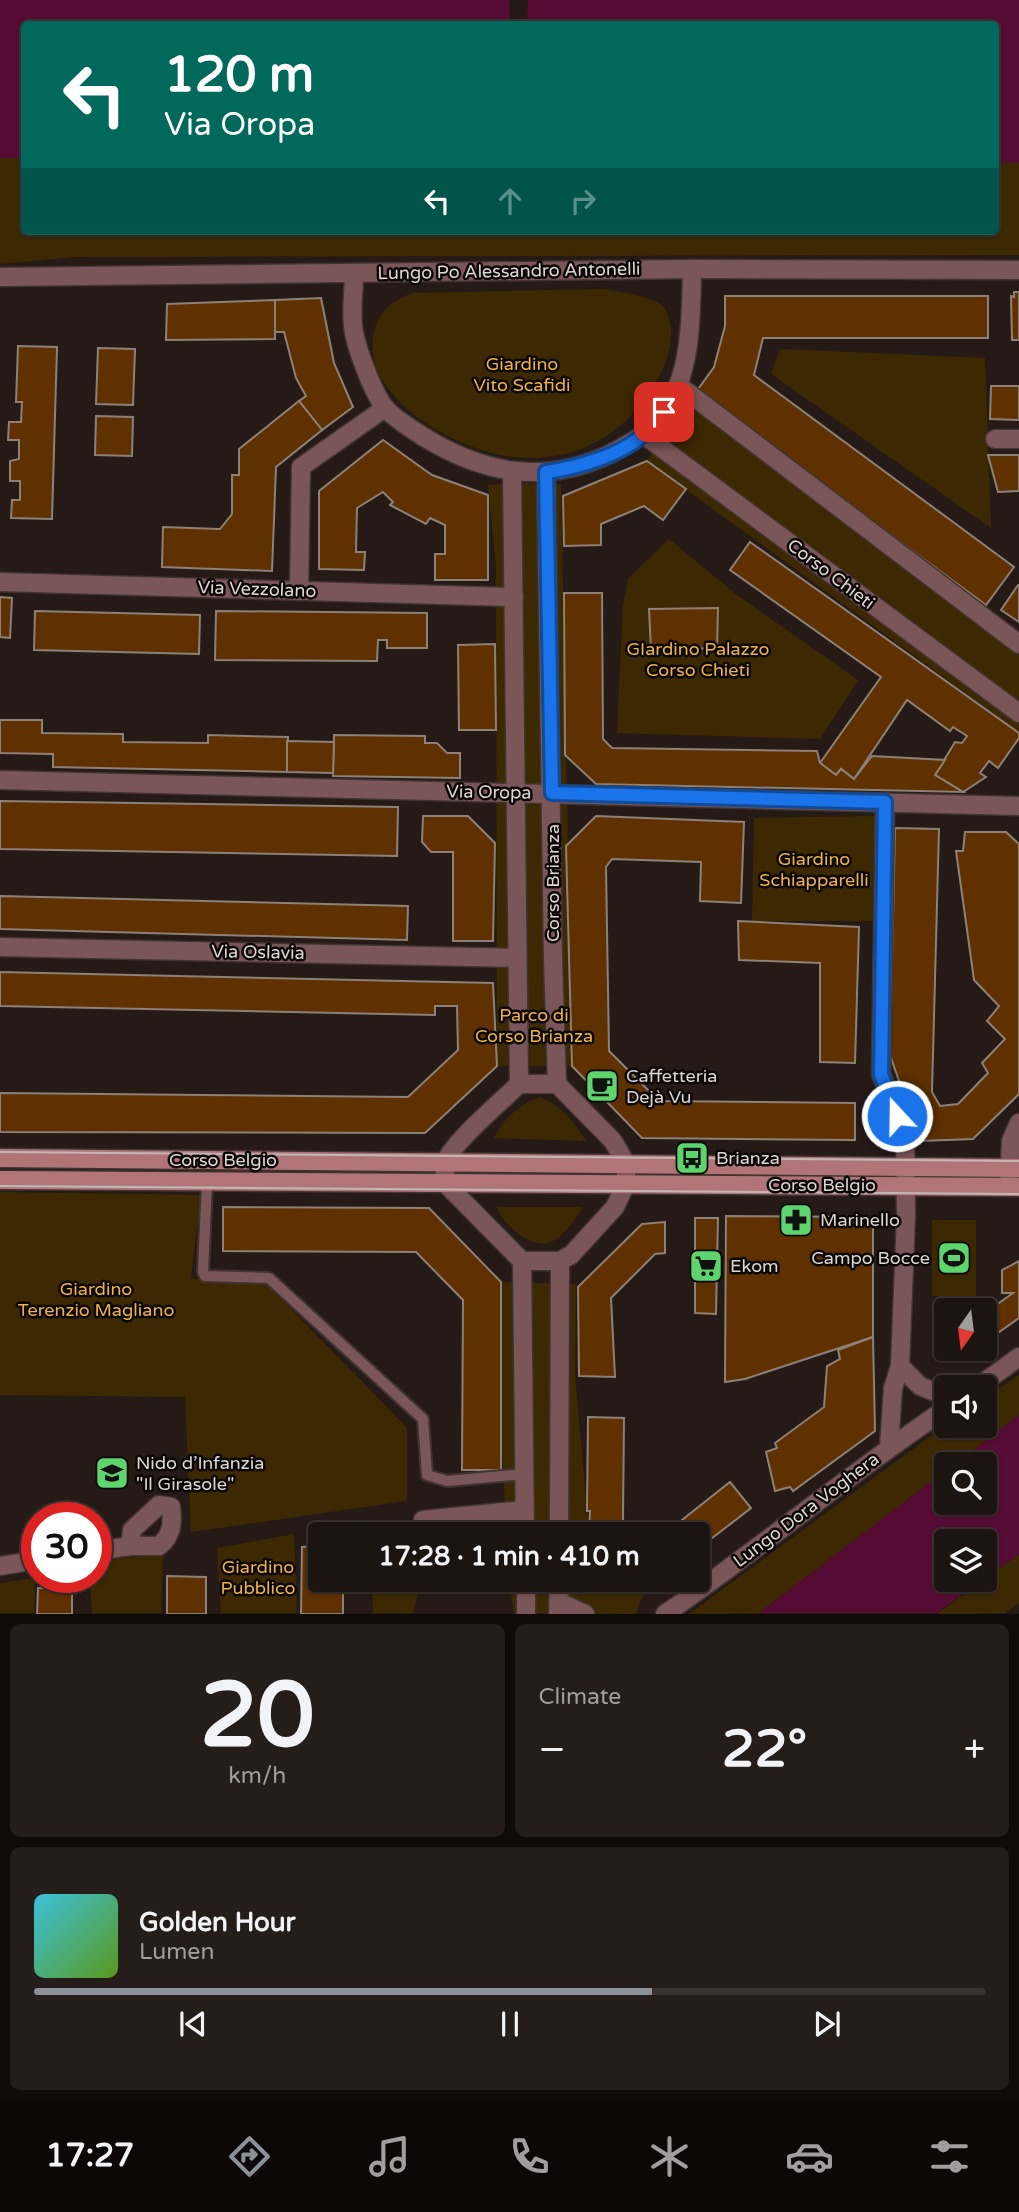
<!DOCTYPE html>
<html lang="en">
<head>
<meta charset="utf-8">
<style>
  :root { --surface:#1c1411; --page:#251d1a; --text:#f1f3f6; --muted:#a09e9f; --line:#3a3331; --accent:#8c9099 }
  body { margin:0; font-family:"Varela Round",sans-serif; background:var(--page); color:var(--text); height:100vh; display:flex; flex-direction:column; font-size:26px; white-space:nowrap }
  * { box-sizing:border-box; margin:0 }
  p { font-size:23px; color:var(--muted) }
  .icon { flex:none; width:38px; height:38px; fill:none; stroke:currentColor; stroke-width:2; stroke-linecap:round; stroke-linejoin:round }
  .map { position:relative; height:1614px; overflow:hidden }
  .drawer { display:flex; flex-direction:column; gap:10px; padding:10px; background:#0f0b09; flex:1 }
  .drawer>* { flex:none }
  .guide { position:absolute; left:21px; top:21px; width:978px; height:214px; border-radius:7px; box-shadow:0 2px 5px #0004,0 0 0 2px var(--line); background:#00695c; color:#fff; overflow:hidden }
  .needle { width:46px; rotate:194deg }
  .buttons { position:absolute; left:934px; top:1298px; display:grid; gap:14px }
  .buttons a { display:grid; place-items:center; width:63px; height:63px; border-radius:7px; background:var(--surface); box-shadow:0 2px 5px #0004,0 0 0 2px var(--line); font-size:35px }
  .speed { position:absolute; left:21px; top:1502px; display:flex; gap:14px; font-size:35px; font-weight:700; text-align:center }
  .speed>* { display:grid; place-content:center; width:91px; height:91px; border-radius:50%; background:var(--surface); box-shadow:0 2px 5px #0004,0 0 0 2px var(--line); line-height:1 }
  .speed .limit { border:10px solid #d22; background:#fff; color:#111 }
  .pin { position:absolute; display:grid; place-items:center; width:60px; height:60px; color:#fff; margin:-30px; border-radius:14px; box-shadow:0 4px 10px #0006 }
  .me { position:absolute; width:77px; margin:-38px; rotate:339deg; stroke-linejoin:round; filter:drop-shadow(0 0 5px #0008) }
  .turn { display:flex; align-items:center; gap:24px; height:147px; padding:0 28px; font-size:32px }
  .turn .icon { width:91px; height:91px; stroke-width:2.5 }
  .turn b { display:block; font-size:49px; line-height:60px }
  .lanes { display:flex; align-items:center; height:66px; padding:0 28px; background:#0003; justify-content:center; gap:35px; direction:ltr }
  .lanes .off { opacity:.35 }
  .big { font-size:52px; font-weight:800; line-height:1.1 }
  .drawer .tile { flex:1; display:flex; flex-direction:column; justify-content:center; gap:10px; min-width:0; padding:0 24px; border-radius:10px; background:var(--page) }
  .drawer .dial { align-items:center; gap:0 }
  .dial b { font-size:91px; line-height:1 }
  .song { display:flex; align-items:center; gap:21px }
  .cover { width:84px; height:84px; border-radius:10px; background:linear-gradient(135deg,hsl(190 70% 55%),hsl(90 70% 35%)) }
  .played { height:7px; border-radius:4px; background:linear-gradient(90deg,var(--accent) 65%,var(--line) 65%) }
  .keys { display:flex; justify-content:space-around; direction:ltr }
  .heat { display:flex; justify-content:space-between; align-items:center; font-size:38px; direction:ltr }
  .drawer .tiles { flex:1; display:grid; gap:10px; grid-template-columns:1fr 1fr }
  .tile:last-child { grid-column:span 2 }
  .trip { position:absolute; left:308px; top:1522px; width:402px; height:70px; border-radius:7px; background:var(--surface); box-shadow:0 2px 5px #0004,0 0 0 2px var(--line); font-weight:800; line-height:70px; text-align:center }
  .menu { display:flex; height:112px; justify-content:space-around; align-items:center; background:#0b0807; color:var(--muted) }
  .menu .icon { width:49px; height:49px }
  .menu .current { color:var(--accent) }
  .menu b { font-size:32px; color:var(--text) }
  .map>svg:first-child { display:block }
</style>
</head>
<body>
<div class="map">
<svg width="1019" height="1614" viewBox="0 0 1019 1614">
  <rect width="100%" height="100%" fill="#261a17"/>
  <!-- green -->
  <g fill="#3c2902">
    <polygon points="0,158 24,158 24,231 996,231 996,163 1019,163 1019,255 74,257 0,264"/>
    <path d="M604 289C618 292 655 296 664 308 676 326 671 350 663 368 621 459 530 481 444 434 416 419 391 400 377 369 368 348 372 316 393 303 399 299 406 296 412 293Z"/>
    <polygon points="780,349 985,358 991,528 771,374"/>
    <polygon points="696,392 1019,643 1019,732 647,461"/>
    <polygon points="512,483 561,484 572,1066 497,1066 496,567 488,485"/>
    <polygon points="669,539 737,595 858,680 820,739 617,733 623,605 628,579"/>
    <polygon points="876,816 875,921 752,921 754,818"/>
    <path d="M539 1097C561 1105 573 1121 586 1141L494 1138C503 1119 519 1105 539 1097Z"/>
    <polygon points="0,1192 201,1195 191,1279 264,1281 407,1428 407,1501 191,1532 185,1397 0,1395"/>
    <path d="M497 1207H582L580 1212C573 1221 564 1236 553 1241 532 1252 503 1225 497 1207Z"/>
    <rect x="932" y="1220" width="44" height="76"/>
    <polygon points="501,1282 576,1284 575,1374 587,1511 589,1529 599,1535 507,1535 502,1457"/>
    <polygon points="1019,1375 1019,1415 954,1465 947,1465 947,1470 759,1613 689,1614 947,1424 947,1426 985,1426 985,1398"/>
    <polygon points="294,1534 297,1613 221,1613 217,1548"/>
    <polygon points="163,1553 161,1613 92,1613 90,1577 96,1577 96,1562"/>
    <polygon points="1019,1554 1019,1603 1005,1613 937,1614"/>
    <polygon points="35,1578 34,1613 0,1613 0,1583"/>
    <polygon points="372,1580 417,1580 418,1593 413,1613 373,1613"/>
    <polygon points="509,1580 657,1580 655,1586 642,1597 636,1614 514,1613"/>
  </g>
  <!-- water -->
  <g fill="#550b33">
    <polygon points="0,0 1019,0 1019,163 996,163 996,24 24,24 24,158 0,158"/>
    <polygon points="1019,1415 1019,1554 985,1578 985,1542 947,1542 947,1580 982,1580 937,1613 759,1613 947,1470 947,1503 985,1503 985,1465 954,1465"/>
  </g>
  <!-- pier -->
  <polygon fill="#261a17" points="509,0 528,0 527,24 510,24"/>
  <!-- building -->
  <g fill="#5f3000" stroke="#8c8078" stroke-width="2">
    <polygon points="1014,292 1019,292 1019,340 1012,340 1011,296 1014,297"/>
    <polygon points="725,296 988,296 988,338 763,338 754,375 1014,567 986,605 696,392 714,367 725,326"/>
    <polygon points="321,298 334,363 353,407 322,430 299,401 306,396 296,378 284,332 275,332 275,300"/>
    <polygon points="275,300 275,339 166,340 167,304"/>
    <polygon points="18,346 57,347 52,519 11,518 12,500 20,500 20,481 10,481 10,461 19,459 19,440 8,440 9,422 21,422 22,402 16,402"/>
    <polygon points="98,348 135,349 133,405 96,404"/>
    <polygon points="991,386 1019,386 1019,420 990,419"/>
    <polygon points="299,401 322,430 276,467 272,571 162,567 163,527 220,529 232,514 232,475 239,475 239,449"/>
    <polygon points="96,416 133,417 132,456 95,455"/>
    <polygon points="383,440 432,475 488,495 488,580 435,580 435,554 445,554 445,525 430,518 426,524 390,505 393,502 383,492 357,508 356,552 365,552 364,570 319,569 319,491"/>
    <polygon points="988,455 1019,455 1019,491 998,492"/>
    <polygon points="647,461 686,489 663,520 644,506 601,524 601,545 564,546 563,496"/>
    <polygon points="750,542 1019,733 1019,738 998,768 989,761 980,773 986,777 963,792 935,775 955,742 962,743 967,736 953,727 950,731 907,700 854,779 841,769 836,775 820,763 881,677 730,570"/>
    <polygon points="1018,585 1019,585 1019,622 1001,610"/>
    <polygon points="564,593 602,593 603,739 612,748 817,751 820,763 836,775 841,769 854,779 872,756 945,760 935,775 963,792 596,784 565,755"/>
    <polygon points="0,597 12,598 10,638 0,637"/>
    <polygon points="718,608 717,648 651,650 649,609"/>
    <polygon points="35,611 200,615 199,654 34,650"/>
    <polygon points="216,611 427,613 427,648 387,648 387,640 378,640 377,661 215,660"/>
    <polygon points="495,644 496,730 459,730 458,645"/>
    <polygon points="0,720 42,720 42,733 123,734 123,742 208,743 208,735 288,737 287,772 53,767 53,754 0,753"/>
    <polygon points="334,735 425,736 425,743 437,743 447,753 460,753 460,778 333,776"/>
    <polygon points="287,741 334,742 333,773 287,772"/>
    <polygon points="0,801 398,807 397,856 0,849"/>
    <polygon points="423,816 468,816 495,843 493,941 453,941 453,852 431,852 422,842"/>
    <polygon points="596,816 744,822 741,903 700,901 701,862 612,859 606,867 609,1051 659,1101 855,1103 855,1140 642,1138 572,1066 566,846"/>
    <polygon points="895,828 939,829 932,1092 940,1106 958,1104 988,1073 982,1063 1005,1039 987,1021 999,1006 974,980 956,851 963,851 965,832 1006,832 1019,844 1019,1094 973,1139 920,1141 890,1055"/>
    <polygon points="0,896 408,906 407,940 0,929"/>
    <polygon points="738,921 859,927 855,1063 820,1062 820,963 739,960"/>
    <polygon points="0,972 493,983 497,1066 425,1133 0,1132 0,1093 408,1097 458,1050 457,1006 435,1006 435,1015 0,1006"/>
    <polygon points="223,1207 429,1208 501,1282 501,1470 462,1470 463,1300 416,1252 223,1251"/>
    <polygon points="726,1216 873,1217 873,1337 745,1379 725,1382"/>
    <polygon points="695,1218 718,1218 716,1314 695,1313"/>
    <polygon points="665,1222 665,1253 655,1254 611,1298 615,1377 579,1376 578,1287 642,1224"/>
    <polygon points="1019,1261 1019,1318 985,1342 985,1313 1013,1293 1002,1293 1002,1270"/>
    <polygon points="873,1337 875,1431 793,1491 790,1487 775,1491 766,1452 777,1448 775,1443 824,1407 827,1366 840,1359 838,1350"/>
    <polygon points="588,1417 624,1418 623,1521 647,1535 599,1535 589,1529 590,1511 587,1511"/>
    <polygon points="730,1482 751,1508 698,1549 698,1535 663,1535"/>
    <polygon points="320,1546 320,1580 343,1580 343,1614 301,1614 302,1547"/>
    <polygon points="167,1576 206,1577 206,1614 167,1614"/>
    <polygon points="38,1588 72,1588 72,1614 37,1614"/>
  </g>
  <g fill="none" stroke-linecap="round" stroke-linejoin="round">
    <defs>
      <polyline id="service" points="207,1182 203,1272 205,1276 269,1278 423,1419 427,1475 447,1481 524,1474"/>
      <g id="minor">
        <path d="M354 273C354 290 351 309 353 326 355 345 373 394 386 409 396 420 412 429 424 437 484 474 545 485 610 454 631 443 650 432 664 413 692 372 691 316 692 269"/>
        <polyline points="0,277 692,269 1019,270"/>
        <polyline points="678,385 1019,644"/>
        <polyline points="644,435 1019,713"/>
        <polyline points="995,439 1019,439"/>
        <polyline points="0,582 514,597"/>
        <polyline points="299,591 301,467 385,408"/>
        <polyline points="0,780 1019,806"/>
        <polyline points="885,802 881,1074 905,1137 906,1215 900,1366 893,1388 889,1447"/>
        <polyline points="0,947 516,958"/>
        <polyline points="1009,1187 1011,1141 1019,1123"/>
        <polyline points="900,1366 920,1386 947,1397"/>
        <polyline points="423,1520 524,1510"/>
        <path d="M96 1551 130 1546H159C172 1536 173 1523 171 1507L159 1505 132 1530 130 1546"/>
        <polyline points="0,1566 37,1560"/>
      </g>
      <g id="tertiary">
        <polyline points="512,472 519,1084"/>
        <polyline points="546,472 553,959 557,1084"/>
        <path d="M519 1084H557L613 1141 626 1164V1184L615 1207 571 1255 560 1261H522L445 1183C445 1177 444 1167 446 1161 454 1141 502 1101 519 1084Z"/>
        <polyline points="522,1261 525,1535"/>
        <polyline points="976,1388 1019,1357"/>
        <polyline points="559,1535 560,1261"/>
        <polyline points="526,1580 526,1614"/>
        <polyline points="559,1602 585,1614"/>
        <polyline points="558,1614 559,1580"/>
        <path d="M665 1614C761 1548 850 1473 947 1408"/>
      </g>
      <g id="secondary">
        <polyline points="0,1158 1019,1168"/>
        <polyline points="0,1180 1019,1187"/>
      </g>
    </defs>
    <!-- service casing -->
    <use href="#service" stroke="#403431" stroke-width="14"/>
    <!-- minor casing -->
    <use href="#minor" stroke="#403431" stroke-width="21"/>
    <!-- tertiary casing -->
    <use href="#tertiary" stroke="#403431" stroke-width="21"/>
    <!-- secondary casing -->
    <use href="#secondary" stroke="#403431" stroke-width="21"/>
    <!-- service -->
    <use href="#service" stroke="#7b5658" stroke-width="10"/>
    <!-- minor -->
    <use href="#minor" stroke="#7b5658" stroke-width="18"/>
    <!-- tertiary -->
    <use href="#tertiary" stroke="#7b5658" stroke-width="18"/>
    <!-- secondary -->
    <use href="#secondary" stroke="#b17579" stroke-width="18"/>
    <!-- tram -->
    <g stroke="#c1b8b5" stroke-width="2">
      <polyline points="0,1152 1019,1161"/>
      <polyline points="0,1186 1019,1194"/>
    </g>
  </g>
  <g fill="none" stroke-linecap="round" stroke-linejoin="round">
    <defs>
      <path id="route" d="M664 412C658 419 652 427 645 433 622 455 577 468 546 472L552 793 885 802 881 1074 897 1116"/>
    </defs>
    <!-- route casing -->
    <use href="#route" stroke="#114b97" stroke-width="18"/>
    <!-- route -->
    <use href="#route" stroke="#1a73e8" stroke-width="12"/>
  </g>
  <!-- icons -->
  <defs>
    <symbol id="cafe-square" viewBox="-11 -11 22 22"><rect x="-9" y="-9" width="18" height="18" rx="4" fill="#5dd56c" stroke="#0b0706"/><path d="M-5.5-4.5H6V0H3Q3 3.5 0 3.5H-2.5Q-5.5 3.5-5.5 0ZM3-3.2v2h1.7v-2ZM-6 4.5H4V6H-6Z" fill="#111"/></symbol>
    <symbol id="bus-square" viewBox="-11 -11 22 22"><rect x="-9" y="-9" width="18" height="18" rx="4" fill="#5dd56c" stroke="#0b0706"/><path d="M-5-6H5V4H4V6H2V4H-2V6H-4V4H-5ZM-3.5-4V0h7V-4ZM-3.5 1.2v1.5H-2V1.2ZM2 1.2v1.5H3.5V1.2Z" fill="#111"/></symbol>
    <symbol id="pharmacy-square" viewBox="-11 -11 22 22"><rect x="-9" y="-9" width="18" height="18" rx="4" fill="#5dd56c" stroke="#0b0706"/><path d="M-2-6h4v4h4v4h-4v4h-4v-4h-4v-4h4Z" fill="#111"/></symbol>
    <symbol id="stadium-square" viewBox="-11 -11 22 22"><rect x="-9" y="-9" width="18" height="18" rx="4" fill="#5dd56c" stroke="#0b0706"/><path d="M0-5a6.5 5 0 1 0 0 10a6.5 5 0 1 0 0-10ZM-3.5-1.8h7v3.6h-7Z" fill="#111"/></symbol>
    <symbol id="supermarket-square" viewBox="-11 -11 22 22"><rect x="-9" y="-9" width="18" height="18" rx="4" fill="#5dd56c" stroke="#0b0706"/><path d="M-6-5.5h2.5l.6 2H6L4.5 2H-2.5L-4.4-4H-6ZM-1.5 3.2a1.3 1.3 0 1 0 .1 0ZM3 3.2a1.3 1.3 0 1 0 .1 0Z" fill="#111"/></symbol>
    <symbol id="school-square" viewBox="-11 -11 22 22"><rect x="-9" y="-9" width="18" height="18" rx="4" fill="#5dd56c" stroke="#0b0706"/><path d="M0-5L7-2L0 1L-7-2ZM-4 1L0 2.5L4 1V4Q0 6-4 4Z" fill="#111"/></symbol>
  </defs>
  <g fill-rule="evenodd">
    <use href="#cafe-square" x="583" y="1067" width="38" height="38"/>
    <use href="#bus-square" x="673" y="1139" width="38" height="38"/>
    <use href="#pharmacy-square" x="777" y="1201" width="38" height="38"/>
    <use href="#stadium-square" x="935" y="1239" width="38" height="38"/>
    <use href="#supermarket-square" x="687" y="1247" width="38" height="38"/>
    <use href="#school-square" x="93" y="1454" width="38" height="38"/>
  </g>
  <g text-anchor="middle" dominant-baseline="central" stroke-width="5" stroke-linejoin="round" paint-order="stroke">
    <!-- street labels -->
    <g font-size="18" fill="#ded6d3" stroke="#0b0706">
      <text transform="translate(509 271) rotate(-1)">Lungo Po Alessandro Antonelli</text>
      <text transform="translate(831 574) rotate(37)">Corso Chieti</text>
      <text transform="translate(257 589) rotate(2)">Via Vezzolano</text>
      <text transform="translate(489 792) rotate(1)">Via Oropa</text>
      <text transform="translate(553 883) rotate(-90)">Corso Brianza</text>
      <text transform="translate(258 952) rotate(1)">Via Oslavia</text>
      <text x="223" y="1160">Corso Belgio</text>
      <text x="822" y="1185">Corso Belgio</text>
      <text transform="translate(806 1510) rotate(-37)">Lungo Dora Voghera</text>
    </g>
    <!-- park labels -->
    <g font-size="18" fill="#edb445" stroke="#0b0706">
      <text x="522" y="364">Giardino<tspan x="522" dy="21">Vito Scafidi</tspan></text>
      <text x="698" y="649">GIardino Palazzo<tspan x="698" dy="21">Corso Chieti</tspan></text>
      <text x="814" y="859">Giardino<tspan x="814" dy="21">Schiapparelli</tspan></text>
      <text x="534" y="1015">Parco di<tspan x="534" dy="21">Corso Brianza</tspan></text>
      <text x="96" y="1289">Giardino<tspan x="96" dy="21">Terenzio Magliano</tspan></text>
      <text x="258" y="1567">Giardino<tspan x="258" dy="21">Pubblico</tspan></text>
    </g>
    <!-- poi labels -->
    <g font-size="18" fill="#ded6d3" stroke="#0b0706" text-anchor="start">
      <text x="626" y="1076">Caffetteria<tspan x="626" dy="21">Dejà Vu</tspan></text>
      <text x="716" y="1158">Brianza</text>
      <text x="820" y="1220">Marinello</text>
      <text x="930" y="1258" text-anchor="end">Campo Bocce</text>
      <text x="730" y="1266">Ekom</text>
      <text x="136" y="1463">Nido d’Infanzia<tspan x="136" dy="21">"Il Girasole"</tspan></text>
    </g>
  </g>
</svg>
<div class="buttons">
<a><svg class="needle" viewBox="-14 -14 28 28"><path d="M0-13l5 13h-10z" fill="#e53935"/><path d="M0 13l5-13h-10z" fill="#a09e9f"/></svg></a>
<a><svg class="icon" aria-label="sound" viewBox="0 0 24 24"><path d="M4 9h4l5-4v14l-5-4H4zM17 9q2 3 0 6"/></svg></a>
<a><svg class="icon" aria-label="search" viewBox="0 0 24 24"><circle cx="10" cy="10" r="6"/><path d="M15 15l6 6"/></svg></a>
<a><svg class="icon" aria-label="layers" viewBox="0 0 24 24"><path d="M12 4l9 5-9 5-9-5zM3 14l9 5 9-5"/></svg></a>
</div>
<div class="speed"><div class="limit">30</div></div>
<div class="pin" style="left:664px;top:412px;background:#d93025"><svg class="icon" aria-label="arrive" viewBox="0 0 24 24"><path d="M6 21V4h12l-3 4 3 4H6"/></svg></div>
<svg class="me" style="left:897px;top:1116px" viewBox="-20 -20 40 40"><circle r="17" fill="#1a73e8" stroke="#fff" stroke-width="3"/><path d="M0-11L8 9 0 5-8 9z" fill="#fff"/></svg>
<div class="trip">17:28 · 1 min · 410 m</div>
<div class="guide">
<div class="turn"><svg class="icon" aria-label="left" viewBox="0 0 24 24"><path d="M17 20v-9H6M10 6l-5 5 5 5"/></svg><div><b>120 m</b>Via Oropa</div></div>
<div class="lanes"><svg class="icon" aria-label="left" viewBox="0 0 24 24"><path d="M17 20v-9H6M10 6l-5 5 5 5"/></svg><svg class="icon off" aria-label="ahead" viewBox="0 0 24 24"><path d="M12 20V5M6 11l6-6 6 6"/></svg><svg class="icon off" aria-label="right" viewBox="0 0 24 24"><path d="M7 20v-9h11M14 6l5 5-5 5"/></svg></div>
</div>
</div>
<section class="drawer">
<div class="tiles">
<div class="tile dial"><b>20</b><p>km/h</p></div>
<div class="tile"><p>Climate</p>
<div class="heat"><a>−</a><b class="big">22°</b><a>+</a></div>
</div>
<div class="tile">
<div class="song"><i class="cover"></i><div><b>Golden Hour</b><p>Lumen</p></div></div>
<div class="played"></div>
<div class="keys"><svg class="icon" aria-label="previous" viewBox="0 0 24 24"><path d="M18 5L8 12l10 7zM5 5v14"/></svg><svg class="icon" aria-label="pause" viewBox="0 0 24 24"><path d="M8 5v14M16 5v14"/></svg><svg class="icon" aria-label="next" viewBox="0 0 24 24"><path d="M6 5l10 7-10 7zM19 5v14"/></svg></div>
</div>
</div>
</section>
<nav class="menu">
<b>17:27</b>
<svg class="icon current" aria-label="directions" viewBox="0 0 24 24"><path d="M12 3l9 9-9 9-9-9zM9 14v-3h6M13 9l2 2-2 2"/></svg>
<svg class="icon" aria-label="music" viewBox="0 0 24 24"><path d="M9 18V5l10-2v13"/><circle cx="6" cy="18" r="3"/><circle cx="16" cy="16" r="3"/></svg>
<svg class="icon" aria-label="phone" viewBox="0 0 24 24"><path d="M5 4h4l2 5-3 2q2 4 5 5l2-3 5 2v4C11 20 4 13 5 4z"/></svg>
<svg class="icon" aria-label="climate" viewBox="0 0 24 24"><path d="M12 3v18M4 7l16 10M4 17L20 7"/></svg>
<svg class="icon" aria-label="car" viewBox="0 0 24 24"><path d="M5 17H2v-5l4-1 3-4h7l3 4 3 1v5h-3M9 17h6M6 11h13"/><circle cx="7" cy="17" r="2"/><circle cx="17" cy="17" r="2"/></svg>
<svg class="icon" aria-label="filters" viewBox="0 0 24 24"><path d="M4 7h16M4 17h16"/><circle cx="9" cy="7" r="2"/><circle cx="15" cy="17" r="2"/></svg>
</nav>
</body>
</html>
